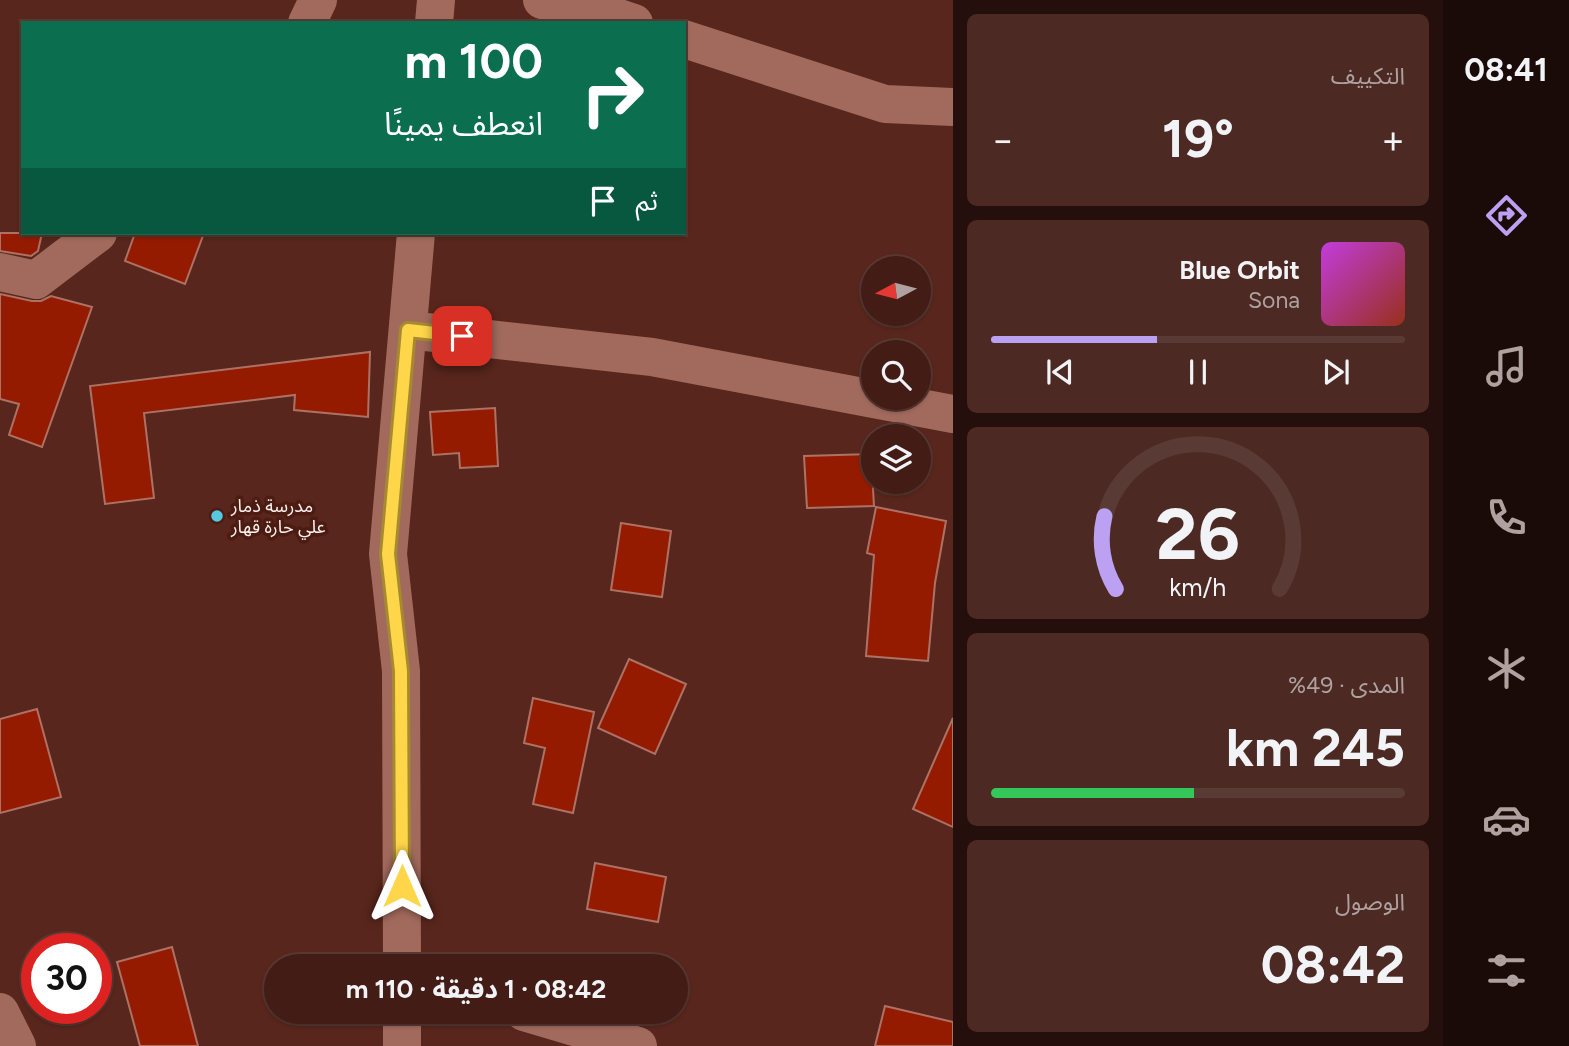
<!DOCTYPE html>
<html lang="ar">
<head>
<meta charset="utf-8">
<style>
  :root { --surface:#421c15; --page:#4c2922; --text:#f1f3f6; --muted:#aea1a0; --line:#5a3a34; --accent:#bca0f2 }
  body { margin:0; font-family:Figtree,"Noto Sans Arabic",sans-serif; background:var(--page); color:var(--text); direction:rtl; height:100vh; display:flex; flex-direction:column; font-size:26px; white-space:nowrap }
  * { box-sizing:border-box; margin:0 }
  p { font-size:23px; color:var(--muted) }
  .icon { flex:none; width:38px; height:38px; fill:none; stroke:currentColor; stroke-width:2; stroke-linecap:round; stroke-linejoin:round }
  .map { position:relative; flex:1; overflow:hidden; direction:ltr }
  .details { display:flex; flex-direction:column; gap:14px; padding:14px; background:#240f0c; width:490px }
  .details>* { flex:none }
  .top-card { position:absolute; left:21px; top:21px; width:665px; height:214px; border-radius:0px; box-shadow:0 2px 5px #0004,0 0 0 2px var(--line); direction:rtl; background:#0b6e4f; color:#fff; overflow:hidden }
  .needle { width:46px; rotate:263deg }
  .tools { position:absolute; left:861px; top:256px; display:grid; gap:14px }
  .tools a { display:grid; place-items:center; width:70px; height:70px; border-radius:50%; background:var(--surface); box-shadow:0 2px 5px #0004,0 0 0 2px var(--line); font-size:35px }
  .speed { position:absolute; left:21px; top:933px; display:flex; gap:14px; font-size:35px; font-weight:700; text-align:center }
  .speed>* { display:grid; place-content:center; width:91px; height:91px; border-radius:50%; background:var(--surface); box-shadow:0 2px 5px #0004,0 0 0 2px var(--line); line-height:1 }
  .speed .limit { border:10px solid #d22; background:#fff; color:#111 }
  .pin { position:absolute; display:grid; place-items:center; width:60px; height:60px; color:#fff; margin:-30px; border-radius:14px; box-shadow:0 4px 10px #0006 }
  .me { position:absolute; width:77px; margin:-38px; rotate:0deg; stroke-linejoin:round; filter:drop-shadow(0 0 5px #0008) }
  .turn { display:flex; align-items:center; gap:24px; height:147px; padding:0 28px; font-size:32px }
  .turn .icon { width:91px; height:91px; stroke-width:2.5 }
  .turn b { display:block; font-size:49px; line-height:60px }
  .then { display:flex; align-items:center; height:66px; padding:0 28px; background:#0003; gap:14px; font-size:26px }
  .big { font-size:52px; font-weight:700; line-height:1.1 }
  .details .widget { flex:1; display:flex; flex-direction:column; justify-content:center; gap:10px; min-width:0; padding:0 24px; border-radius:10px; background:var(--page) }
  .details .dial { align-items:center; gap:0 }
  .dial svg { height:182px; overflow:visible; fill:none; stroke:var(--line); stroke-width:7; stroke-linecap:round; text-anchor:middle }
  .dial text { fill:var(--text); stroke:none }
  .song { display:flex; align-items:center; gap:21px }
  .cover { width:84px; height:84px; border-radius:10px; background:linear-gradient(135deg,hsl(290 70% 55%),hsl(10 70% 35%)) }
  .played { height:7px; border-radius:4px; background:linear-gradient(90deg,var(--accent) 40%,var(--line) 40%) }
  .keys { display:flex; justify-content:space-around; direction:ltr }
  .heat { display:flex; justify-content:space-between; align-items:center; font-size:38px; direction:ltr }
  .charge { height:10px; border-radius:5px; background:linear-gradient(90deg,#34c759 49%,var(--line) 0) }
  .trip { position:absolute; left:264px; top:954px; width:424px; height:70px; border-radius:35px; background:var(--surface); box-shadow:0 2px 5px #0004,0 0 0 2px var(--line); font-weight:700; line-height:70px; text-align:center; direction:rtl }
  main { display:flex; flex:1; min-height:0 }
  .tab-bar { display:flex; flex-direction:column; width:126px; justify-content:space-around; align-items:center; background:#1a0b08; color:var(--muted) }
  .tab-bar .icon { width:49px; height:49px }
  .tab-bar .current { color:var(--accent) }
  .tab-bar b { font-size:32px; color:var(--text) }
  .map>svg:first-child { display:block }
</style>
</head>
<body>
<main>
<nav class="tab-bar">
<b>08:41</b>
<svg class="icon current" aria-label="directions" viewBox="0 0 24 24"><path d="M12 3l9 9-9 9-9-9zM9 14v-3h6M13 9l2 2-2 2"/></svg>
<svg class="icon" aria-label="music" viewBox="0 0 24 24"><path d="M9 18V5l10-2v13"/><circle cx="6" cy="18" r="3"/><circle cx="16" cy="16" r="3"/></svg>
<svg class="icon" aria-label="phone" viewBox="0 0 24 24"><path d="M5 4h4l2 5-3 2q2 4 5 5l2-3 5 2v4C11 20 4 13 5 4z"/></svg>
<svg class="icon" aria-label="climate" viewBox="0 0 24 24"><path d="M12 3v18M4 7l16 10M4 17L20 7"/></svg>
<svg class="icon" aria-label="car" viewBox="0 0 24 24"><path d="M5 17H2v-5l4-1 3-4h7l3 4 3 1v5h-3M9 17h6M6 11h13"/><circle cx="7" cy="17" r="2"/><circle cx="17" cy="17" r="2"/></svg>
<svg class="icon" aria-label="filters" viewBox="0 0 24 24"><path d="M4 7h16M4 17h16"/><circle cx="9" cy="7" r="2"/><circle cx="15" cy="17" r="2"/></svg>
</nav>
<section class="details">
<div class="widget"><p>التكييف</p>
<div class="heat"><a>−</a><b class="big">19°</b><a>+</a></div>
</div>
<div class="widget">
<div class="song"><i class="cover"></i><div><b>Blue Orbit</b><p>Sona</p></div></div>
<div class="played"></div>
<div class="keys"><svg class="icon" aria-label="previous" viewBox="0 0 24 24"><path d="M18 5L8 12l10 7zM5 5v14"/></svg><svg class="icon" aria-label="pause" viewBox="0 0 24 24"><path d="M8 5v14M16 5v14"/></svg><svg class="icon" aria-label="next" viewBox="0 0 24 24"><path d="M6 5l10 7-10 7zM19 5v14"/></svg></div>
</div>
<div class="widget dial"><svg viewBox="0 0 100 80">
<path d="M14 69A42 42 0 1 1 86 69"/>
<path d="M14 69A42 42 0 0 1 9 37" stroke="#bca0f2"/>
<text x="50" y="56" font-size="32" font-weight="700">26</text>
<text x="50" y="72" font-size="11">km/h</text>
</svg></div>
<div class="widget"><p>المدى · 49%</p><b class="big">245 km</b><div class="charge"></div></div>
<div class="widget"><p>الوصول</p><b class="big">08:42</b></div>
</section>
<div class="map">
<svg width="953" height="1046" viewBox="0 0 953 1046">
  <rect width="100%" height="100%" fill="#58261c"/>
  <!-- building -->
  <g fill="#951b00" stroke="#ac7265" stroke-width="2">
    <polygon points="0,233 42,233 38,251 31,256 0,251"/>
    <polygon points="135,233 204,233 185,284 125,261"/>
    <polygon points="0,294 32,301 41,301 51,296 92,307 42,447 9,435 19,404 0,399"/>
    <polygon points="370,352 368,417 294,410 295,395 144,413 154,498 105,504 90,386"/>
    <polygon points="495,408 498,466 460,468 459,453 433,455 430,412"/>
    <polygon points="871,454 874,506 807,508 804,456"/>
    <polygon points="876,507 946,521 935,583 928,661 866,656 874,555 867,553"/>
    <polygon points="621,523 671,531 662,597 611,590"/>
    <polygon points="629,659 686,684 655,754 598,728"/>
    <polygon points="533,698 594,712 573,813 533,804 545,748 524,743"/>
    <polygon points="37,709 61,797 0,813 0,719"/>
    <polygon points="953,718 953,827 913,809"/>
    <polygon points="595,863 666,877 658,922 587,909"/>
    <polygon points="172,947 198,1046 140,1046 117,962"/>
    <polygon points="885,1006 953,1022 953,1046 875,1046"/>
  </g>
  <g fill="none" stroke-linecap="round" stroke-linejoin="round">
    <!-- minor -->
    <g stroke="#a26a5d" stroke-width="38">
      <polyline points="542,0 598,11 634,23"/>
      <polyline points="307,23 318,0"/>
      <polyline points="434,23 436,0"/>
      <polyline points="684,39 885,104 953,107"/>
      <polyline points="0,272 36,280 98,233"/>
      <polyline points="408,330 652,357 953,414"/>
      <polyline points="402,966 401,671 388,554 416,233"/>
      <polyline points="402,1012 402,1046"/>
      <polyline points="524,1012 638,1046"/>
    </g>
    <!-- tertiary -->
    <polyline stroke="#a26a5d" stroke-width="38" points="0,1012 17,1046"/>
  </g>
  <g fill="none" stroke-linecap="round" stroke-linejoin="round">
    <defs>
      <polyline id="route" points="402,886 401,671 388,554 408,330 462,336"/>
    </defs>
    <!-- route casing -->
    <use href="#route" stroke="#a68a30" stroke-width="18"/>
    <!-- route -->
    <use href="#route" stroke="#ffd54a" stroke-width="12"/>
  </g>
  <!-- markers -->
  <circle fill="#56c9e1" stroke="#4c1c12" stroke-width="2.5" cx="217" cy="516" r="7"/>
  <g text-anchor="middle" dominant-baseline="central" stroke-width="7" stroke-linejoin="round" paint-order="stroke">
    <!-- poi labels -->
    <g font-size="18" fill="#fff1ee" stroke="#4c1c12" text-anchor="start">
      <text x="231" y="506">مدرسة ذمار<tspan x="231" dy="21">علي حارة قهار</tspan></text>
    </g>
  </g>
</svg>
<div class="tools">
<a><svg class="needle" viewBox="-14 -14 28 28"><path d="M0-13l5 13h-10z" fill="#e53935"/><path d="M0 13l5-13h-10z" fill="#aea1a0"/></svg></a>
<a><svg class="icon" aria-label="search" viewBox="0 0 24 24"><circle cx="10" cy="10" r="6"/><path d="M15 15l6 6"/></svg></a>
<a><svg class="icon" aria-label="layers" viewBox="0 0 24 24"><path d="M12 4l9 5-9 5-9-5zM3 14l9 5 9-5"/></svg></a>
</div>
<div class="speed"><div class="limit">30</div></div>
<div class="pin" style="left:462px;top:336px;background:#d93025"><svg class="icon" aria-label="arrive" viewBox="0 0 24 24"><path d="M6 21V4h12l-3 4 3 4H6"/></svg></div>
<svg class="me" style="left:402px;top:886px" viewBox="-20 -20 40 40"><path d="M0-17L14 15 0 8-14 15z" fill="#ffd54a" stroke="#fff" stroke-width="4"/></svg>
<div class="trip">08:42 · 1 دقيقة · 110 m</div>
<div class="top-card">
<div class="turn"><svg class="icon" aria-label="right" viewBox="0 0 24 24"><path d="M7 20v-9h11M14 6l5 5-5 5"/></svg><div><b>100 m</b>انعطف يمينًا</div></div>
<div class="then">ثم<svg class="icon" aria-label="arrive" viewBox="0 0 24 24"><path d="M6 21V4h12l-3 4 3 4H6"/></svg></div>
</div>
</div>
</main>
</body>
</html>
